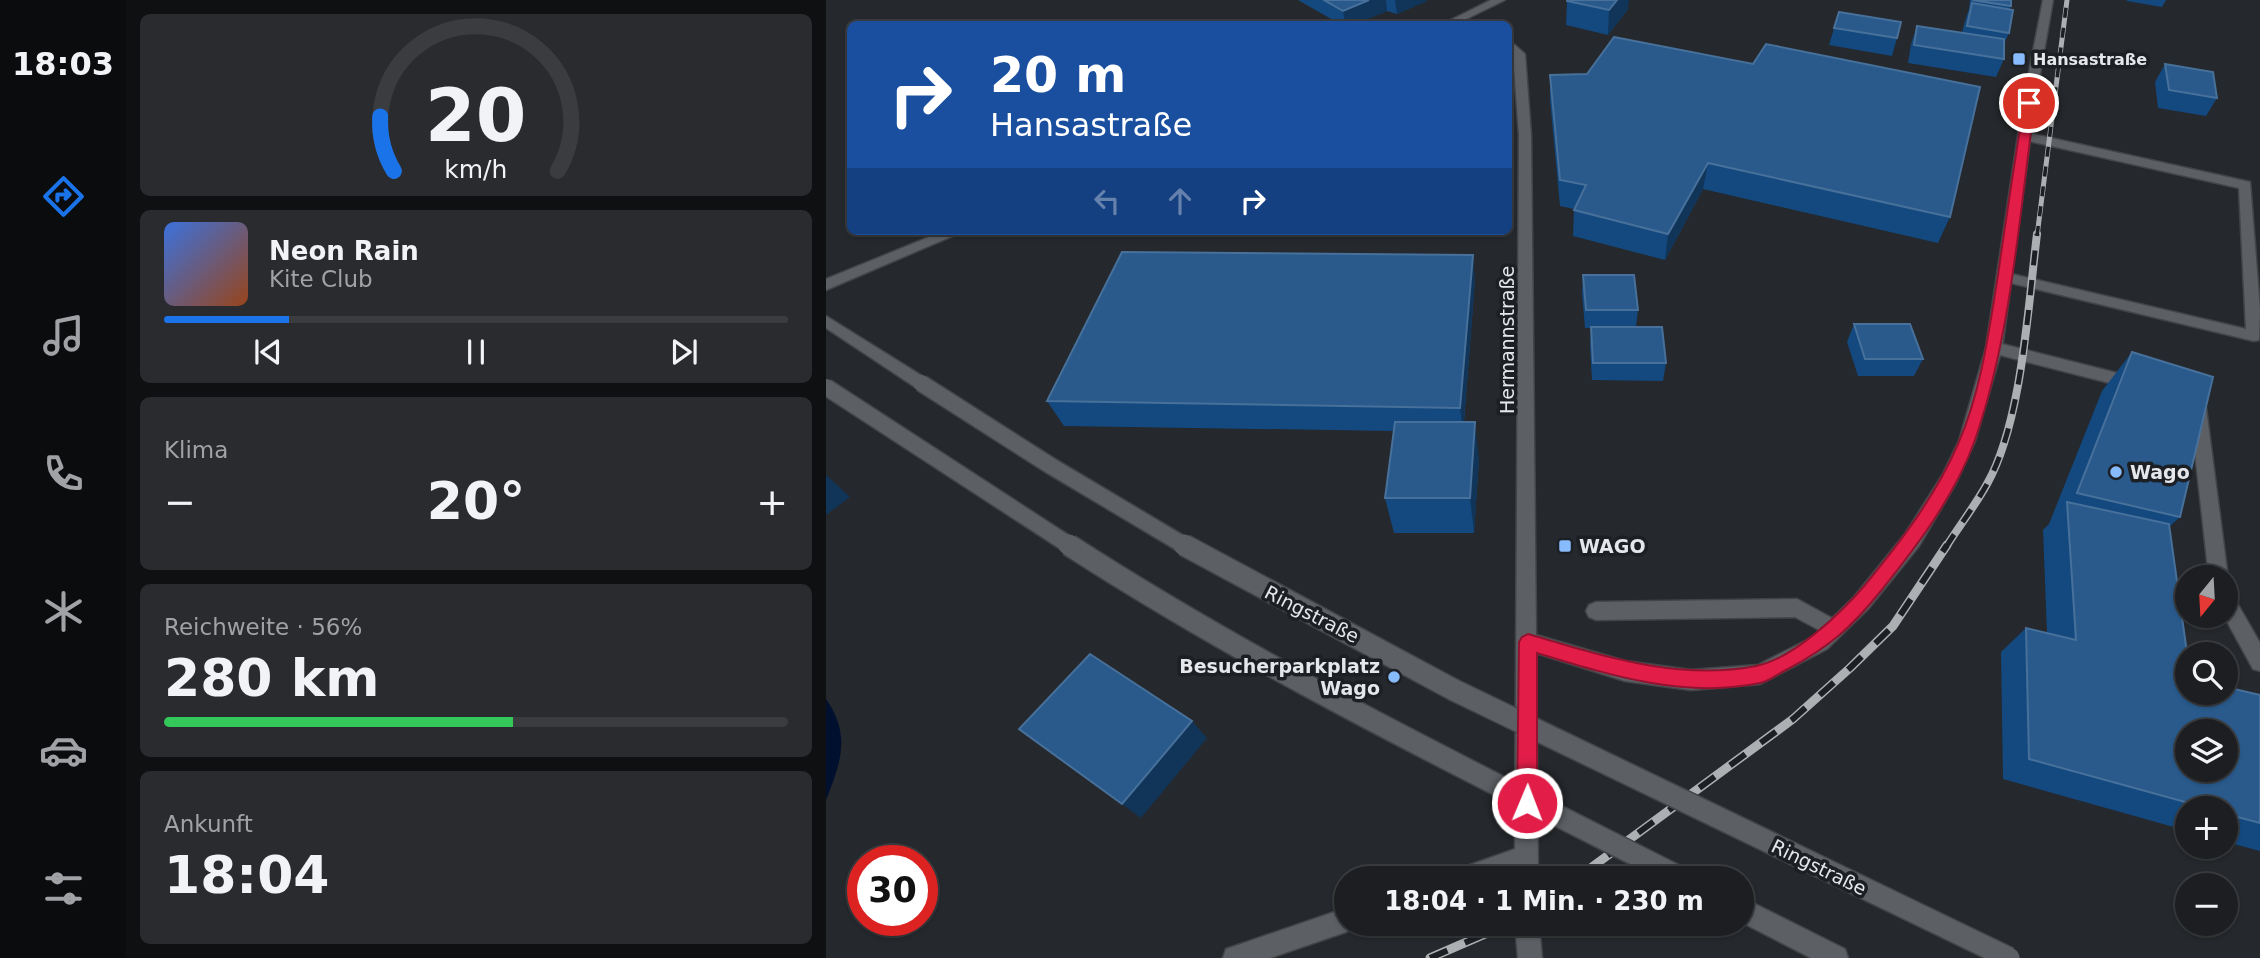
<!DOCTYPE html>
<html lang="de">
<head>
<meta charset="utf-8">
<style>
  :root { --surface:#1c1e21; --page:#292b2e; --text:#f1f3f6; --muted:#a0a2a5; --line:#3a3c3f; --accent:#1a73e8 }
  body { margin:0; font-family:"DejaVu Sans",sans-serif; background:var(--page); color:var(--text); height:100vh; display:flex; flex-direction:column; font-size:26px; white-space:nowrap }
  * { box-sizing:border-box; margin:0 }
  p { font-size:23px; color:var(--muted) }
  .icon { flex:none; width:38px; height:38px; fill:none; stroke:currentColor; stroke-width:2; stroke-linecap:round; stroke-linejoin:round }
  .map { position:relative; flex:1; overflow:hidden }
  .side { display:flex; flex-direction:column; gap:14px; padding:14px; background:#0f1012; width:700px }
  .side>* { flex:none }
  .hud { position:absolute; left:21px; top:21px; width:665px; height:214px; border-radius:10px; box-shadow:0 2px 5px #0004,0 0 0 2px var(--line); background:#1a4fa0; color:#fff; overflow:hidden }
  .needle { width:46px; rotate:198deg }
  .controls { position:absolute; left:1349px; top:565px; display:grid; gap:14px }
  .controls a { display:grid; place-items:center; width:63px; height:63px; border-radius:50%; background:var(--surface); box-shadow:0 2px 5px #0004,0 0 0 2px var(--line); font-size:35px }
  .speed { position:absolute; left:21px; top:845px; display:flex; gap:14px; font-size:35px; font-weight:700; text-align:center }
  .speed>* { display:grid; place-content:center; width:91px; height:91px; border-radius:50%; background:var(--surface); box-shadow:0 2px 5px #0004,0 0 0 2px var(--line); line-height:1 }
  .speed .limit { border:10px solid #d22; background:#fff; color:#111 }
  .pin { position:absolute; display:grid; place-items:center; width:60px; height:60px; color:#fff; margin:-30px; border:4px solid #fff; border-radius:50%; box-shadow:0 2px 7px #0007 }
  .me { position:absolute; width:77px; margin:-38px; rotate:1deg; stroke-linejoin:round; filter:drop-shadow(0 0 5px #0008) }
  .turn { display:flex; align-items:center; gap:24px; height:147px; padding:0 28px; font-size:32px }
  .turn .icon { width:91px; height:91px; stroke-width:2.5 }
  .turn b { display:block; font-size:49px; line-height:60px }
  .lanes { display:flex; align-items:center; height:66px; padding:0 28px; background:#0003; justify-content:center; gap:35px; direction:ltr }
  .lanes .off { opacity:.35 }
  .big { font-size:52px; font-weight:800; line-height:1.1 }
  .side .card { flex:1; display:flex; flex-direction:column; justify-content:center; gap:10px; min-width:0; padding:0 24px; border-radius:10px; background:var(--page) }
  .side .dial { align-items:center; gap:0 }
  .dial svg { height:182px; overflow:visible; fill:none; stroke:var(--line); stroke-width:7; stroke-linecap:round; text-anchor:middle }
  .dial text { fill:var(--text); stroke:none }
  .song { display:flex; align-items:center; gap:21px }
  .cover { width:84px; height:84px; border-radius:10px; background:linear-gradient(135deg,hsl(220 70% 55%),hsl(20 70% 35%)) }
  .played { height:7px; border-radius:4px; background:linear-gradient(90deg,var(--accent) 20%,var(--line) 20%) }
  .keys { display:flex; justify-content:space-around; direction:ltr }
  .heat { display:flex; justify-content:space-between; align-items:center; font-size:38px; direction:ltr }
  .charge { height:10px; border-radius:5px; background:linear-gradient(90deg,#34c759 56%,var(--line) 0) }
  .trip { position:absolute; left:508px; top:866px; width:420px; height:70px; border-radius:35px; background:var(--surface); box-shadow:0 2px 5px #0004,0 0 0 2px var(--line); font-weight:800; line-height:70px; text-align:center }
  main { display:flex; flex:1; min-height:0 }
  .menu { display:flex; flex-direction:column; width:126px; justify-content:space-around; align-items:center; background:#0b0c0d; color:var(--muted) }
  .menu .icon { width:49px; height:49px }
  .menu .on { color:var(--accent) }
  .menu b { font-size:32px; color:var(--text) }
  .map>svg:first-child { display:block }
</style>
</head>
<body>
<main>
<nav class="menu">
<b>18:03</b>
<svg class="icon on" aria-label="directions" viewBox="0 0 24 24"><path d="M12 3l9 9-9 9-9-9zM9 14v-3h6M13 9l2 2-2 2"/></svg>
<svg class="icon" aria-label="music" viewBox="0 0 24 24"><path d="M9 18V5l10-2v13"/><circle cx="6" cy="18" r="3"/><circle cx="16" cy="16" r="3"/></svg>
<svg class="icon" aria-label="phone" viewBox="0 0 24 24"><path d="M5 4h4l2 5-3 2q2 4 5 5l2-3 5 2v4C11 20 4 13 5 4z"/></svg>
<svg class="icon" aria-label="climate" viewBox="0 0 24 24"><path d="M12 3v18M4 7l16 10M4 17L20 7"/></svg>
<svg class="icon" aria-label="car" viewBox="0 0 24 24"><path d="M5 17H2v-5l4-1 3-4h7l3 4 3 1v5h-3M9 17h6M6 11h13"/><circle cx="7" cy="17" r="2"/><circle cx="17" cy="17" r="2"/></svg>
<svg class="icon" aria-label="filters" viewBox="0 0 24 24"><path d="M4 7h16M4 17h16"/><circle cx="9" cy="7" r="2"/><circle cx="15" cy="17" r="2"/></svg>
</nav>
<section class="side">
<div class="card dial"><svg viewBox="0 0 100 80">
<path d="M14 69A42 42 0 1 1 86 69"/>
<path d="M14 69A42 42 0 0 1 8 45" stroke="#1a73e8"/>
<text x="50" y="56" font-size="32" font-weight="700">20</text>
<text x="50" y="72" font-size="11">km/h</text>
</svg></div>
<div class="card">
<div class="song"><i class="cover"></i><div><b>Neon Rain</b><p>Kite Club</p></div></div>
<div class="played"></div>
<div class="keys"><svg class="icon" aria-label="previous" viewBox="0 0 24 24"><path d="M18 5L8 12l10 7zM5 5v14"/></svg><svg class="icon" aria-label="pause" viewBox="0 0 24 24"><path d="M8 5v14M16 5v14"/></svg><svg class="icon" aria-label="next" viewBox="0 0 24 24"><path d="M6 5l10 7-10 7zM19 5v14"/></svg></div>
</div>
<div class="card"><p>Klima</p>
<div class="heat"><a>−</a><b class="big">20°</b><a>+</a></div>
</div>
<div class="card"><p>Reichweite · 56%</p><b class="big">280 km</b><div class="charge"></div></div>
<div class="card"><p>Ankunft</p><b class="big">18:04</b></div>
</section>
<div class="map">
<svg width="1434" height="958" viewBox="0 0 1434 958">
  <rect width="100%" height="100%" fill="#25282c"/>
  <!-- water -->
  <path fill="#00102e" d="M0 699C25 735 15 762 0 800Z"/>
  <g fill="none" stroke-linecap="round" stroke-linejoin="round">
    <defs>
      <g id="service">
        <polygon points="1198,132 1424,182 1434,310 1433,340 1428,341 1172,280 1172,274 1177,272 1420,329 1413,188 1194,139 1194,133"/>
        <polygon points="1168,342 1307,377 1315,383 1307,389 1162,352 1160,348 1162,344"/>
        <polygon points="1372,402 1380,408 1402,578 1400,583 1400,578 1383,578 1364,408"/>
        <polygon points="1400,593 1407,596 1434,643 1434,671 1427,669 1398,616 1400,616"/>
        <polygon points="971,599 1015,623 1018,629 1015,635 1008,638 969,617 770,620 763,617 760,611 763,605 770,602"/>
        <polygon points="689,924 713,924 716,958 692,958"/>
      </g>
      <g id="minor">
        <polygon points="665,0 679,0 630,24 617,24"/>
        <polygon points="1217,0 1227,0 1209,103 1176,348 1149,441 1130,483 1093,546 1042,609 1001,649 934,684 865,690 799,681 710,653 712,878 689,878 688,872 671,878 627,878 630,870 689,849 693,135 687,55 682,49 682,39 699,54 705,135 710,635 799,661 865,670 932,665 987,637 1028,597 1079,534 1117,474 1133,441 1160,348 1197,103"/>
        <polygon points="118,231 138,231 0,290 0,279"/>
        <polygon points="520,908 520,924 530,924 528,928 520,932 444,958 397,958 400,949 409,946"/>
      </g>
      <g id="secondary">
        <polygon points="0,316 101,379 103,383 101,387 89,387 0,328"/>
        <polygon points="915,897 1019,949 1022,958 985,958 915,922"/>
      </g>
    </defs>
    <!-- service casing -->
    <use href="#service" stroke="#424448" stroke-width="3"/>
    <!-- minor casing -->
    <use href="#minor" stroke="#424448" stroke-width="3"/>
    <!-- secondary casing -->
    <use href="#secondary" stroke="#424448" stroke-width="3"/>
    <!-- service -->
    <use href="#service" fill="#5c6064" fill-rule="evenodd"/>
    <!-- minor -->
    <use href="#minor" fill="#5c6064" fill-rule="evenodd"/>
    <!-- secondary -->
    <use href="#secondary" fill="#5c6064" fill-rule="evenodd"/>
    <defs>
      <polyline id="rail-far2" points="1211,236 1241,0"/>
      <path id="rail-far1" d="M1120 547C1133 526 1149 506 1161 484 1196 422 1202 306 1211 234"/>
      <g id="rail">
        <polyline points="751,878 967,719 1024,668 1067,626 1121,545"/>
        <polyline points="604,958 682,924"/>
      </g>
    </defs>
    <!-- rail-far2 casing -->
    <use href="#rail-far2" stroke="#adb0b3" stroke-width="5"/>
    <!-- rail-far1 casing -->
    <use href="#rail-far1" stroke="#adb0b3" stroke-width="8"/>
    <!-- rail casing -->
    <use href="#rail" stroke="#adb0b3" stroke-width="9"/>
    <!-- rail-far2 -->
    <use href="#rail-far2" stroke="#1c1f23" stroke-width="3.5" stroke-dasharray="10" stroke-linecap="butt"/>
    <!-- rail-far1 -->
    <use href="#rail-far1" stroke="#1c1f23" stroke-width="5" stroke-dasharray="15" stroke-linecap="butt"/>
    <!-- rail -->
    <use href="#rail" stroke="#1c1f23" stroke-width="6" stroke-dasharray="19" stroke-linecap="butt"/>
    <defs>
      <g id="secondary-bridge-far1">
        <polyline points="95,383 225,466 361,547"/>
        <polyline points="0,387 246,547"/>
      </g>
      <g id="secondary-bridge">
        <path d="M243 545C438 671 648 773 855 878"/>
        <polyline points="358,545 628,690 1183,958"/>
      </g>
    </defs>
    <!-- secondary-bridge-far1 casing -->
    <use href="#secondary-bridge-far1" stroke="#424448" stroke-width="19" stroke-linecap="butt"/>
    <!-- secondary-bridge casing -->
    <use href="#secondary-bridge" stroke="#424448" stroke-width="24" stroke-linecap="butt"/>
    <!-- secondary-bridge-far1 -->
    <use href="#secondary-bridge-far1" stroke="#5c6064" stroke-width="16"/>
    <!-- secondary-bridge -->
    <use href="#secondary-bridge" stroke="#5c6064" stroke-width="21"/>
  </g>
  <!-- wall -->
  <g fill="#13497f">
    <polygon points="472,0 601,0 601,1 571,14 561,11 529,24 514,24"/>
    <polygon points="1144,0 1185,0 1184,10 1183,33 1178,44 1178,59 1170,77 1082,63 1085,44 1091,26 1136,33 1139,21 1143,9"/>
    <polygon points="1301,0 1340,0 1336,7 1301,1"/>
    <polygon points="741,1 802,9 782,35 740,25"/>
    <polygon points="1013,12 1071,38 1066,56 1003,45"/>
    <polygon points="1339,64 1391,98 1380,116 1332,108 1329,82"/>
    <polygon points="724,75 1124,217 1112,243 877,189 839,260 747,236 748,209 734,206 724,100"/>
    <polygon points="757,275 812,310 810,327 840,363 837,381 766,380 764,345 765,328 759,328 756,293"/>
    <polygon points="649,280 638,422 653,459 648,533 568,533 559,498 568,431 238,426 221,401"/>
    <polygon points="1028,324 1097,359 1088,376 1032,376 1021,342"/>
    <polygon points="1306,352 1354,517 1343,527 1362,693 1434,695 1434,851 1400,842 1400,808 1362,808 1362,831 1177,779 1175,652 1200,628 1221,633 1217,530 1223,524 1276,391"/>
  </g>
  <!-- shaded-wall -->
  <g fill="#113559">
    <polygon points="543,0 560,0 561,11 529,24 519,24 517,11"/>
    <polygon points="569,0 601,0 601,1 571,14"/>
    <polygon points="791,0 803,0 802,9 782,35 783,10"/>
    <polygon points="882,163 877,189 839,260 842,234"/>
    <polygon points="647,255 649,280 637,432 634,408"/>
    <polygon points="649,422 653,459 648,533 644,498"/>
    <polygon points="0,475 24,497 0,515"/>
    <polygon points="366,721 381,738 315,818 296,804"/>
  </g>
  <!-- building -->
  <g fill="#295a8b" stroke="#47709a" stroke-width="2" fill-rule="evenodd">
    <polygon points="498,0 543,0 517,11"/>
    <polygon points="741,0 791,0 783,10 741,1"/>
    <polygon points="1146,0 1185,0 1185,6"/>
    <polygon points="1146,3 1187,10 1183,33 1141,26"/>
    <polygon points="1013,12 1075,22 1071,38 1008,28"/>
    <polygon points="1091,26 1178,39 1178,59 1088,45"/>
    <polygon points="788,37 927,64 940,44 1154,87 1124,217 882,163 842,234 748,210 760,185 734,180 724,75 761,74"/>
    <polygon points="1339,64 1387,72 1391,98 1343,90"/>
    <polygon points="296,252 647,255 634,408 221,401"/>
    <polygon points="757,275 808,275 812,310 760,310"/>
    <polygon points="1028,324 1084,324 1097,359 1039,359"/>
    <polygon points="765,327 836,327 840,363 767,363"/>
    <polygon points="1306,352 1387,377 1354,517 1251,493"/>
    <polygon points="569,422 649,422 644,498 559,498"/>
    <path d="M1241 502 1343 524 1362 660V693H1400V687L1434 695V823L1400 814V808H1381L1203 759 1200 628 1250 640ZM1362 732H1400V770H1362Z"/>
    <polygon points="264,654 366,721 296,804 193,729"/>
  </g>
  <!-- route -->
  <path fill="#e11d48" stroke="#92132f" stroke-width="2" d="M1203 99 1209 103C1193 215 1186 333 1149 440 1129 496 1091 546 1054 592 1025 628 1003 647 962 669 953 673 944 681 934 683 858 699 783 675 711 653V803L708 811 701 814 694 811 691 803 693 642 696 637 702 634C777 656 852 681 930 666 967 659 1015 613 1039 585 1075 541 1109 497 1132 444 1155 392 1163 331 1172 275 1180 218 1189 160 1198 103Z"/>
  <!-- markers -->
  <g fill="#87bbfb" stroke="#1c1f23" stroke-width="2.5">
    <rect x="1186" y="52" width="14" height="14" rx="3.5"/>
    <circle cx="1290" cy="472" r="7"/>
    <rect x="732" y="539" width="14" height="14" rx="3.5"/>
    <circle cx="568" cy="677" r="7"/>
  </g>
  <g text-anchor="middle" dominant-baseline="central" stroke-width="7" stroke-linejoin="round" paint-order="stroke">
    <!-- far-poi labels -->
    <g font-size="16" font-weight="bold" fill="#e5e7ea" stroke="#1c1f23" text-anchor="start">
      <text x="1207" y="59">Hansastraße</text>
    </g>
    <!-- street labels -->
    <g font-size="19" fill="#e5e7ea" stroke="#1c1f23">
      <text transform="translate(681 340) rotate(-90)">Hermannstraße</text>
      <text transform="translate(486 614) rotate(27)">Ringstraße</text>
      <text transform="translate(993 867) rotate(26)">Ringstraße</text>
    </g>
    <!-- poi labels -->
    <g font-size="19" font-weight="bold" fill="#e5e7ea" stroke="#1c1f23" text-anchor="start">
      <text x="1304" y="472">Wago</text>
      <text x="753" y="546">WAGO</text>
      <text x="554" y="666" text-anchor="end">Besucherparkplatz<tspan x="554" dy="22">Wago</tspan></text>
    </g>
  </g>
</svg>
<div class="controls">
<a><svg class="needle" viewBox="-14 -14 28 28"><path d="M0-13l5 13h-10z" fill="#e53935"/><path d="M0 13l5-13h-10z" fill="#a0a2a5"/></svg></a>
<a><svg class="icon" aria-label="search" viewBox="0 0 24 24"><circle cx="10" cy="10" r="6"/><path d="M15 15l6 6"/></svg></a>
<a><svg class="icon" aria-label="layers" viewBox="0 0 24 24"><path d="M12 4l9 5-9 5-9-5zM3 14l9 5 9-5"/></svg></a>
<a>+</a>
<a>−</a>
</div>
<div class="speed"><div class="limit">30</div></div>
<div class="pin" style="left:1203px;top:103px;background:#d93025"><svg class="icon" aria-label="arrive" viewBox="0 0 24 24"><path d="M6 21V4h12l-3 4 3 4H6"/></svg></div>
<svg class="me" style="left:701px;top:803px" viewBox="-20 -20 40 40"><circle r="17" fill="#e11d48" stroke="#fff" stroke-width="3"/><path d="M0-11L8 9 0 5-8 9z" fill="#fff"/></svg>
<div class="trip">18:04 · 1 Min. · 230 m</div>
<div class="hud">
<div class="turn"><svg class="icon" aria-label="right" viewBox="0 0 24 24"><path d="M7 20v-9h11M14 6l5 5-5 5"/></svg><div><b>20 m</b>Hansastraße</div></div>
<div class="lanes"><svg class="icon off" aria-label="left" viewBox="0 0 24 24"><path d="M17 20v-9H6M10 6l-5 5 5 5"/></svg><svg class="icon off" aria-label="ahead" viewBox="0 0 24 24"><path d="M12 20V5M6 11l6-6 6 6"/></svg><svg class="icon" aria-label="right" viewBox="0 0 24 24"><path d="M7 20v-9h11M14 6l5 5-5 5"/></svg></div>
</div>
</div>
</main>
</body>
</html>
